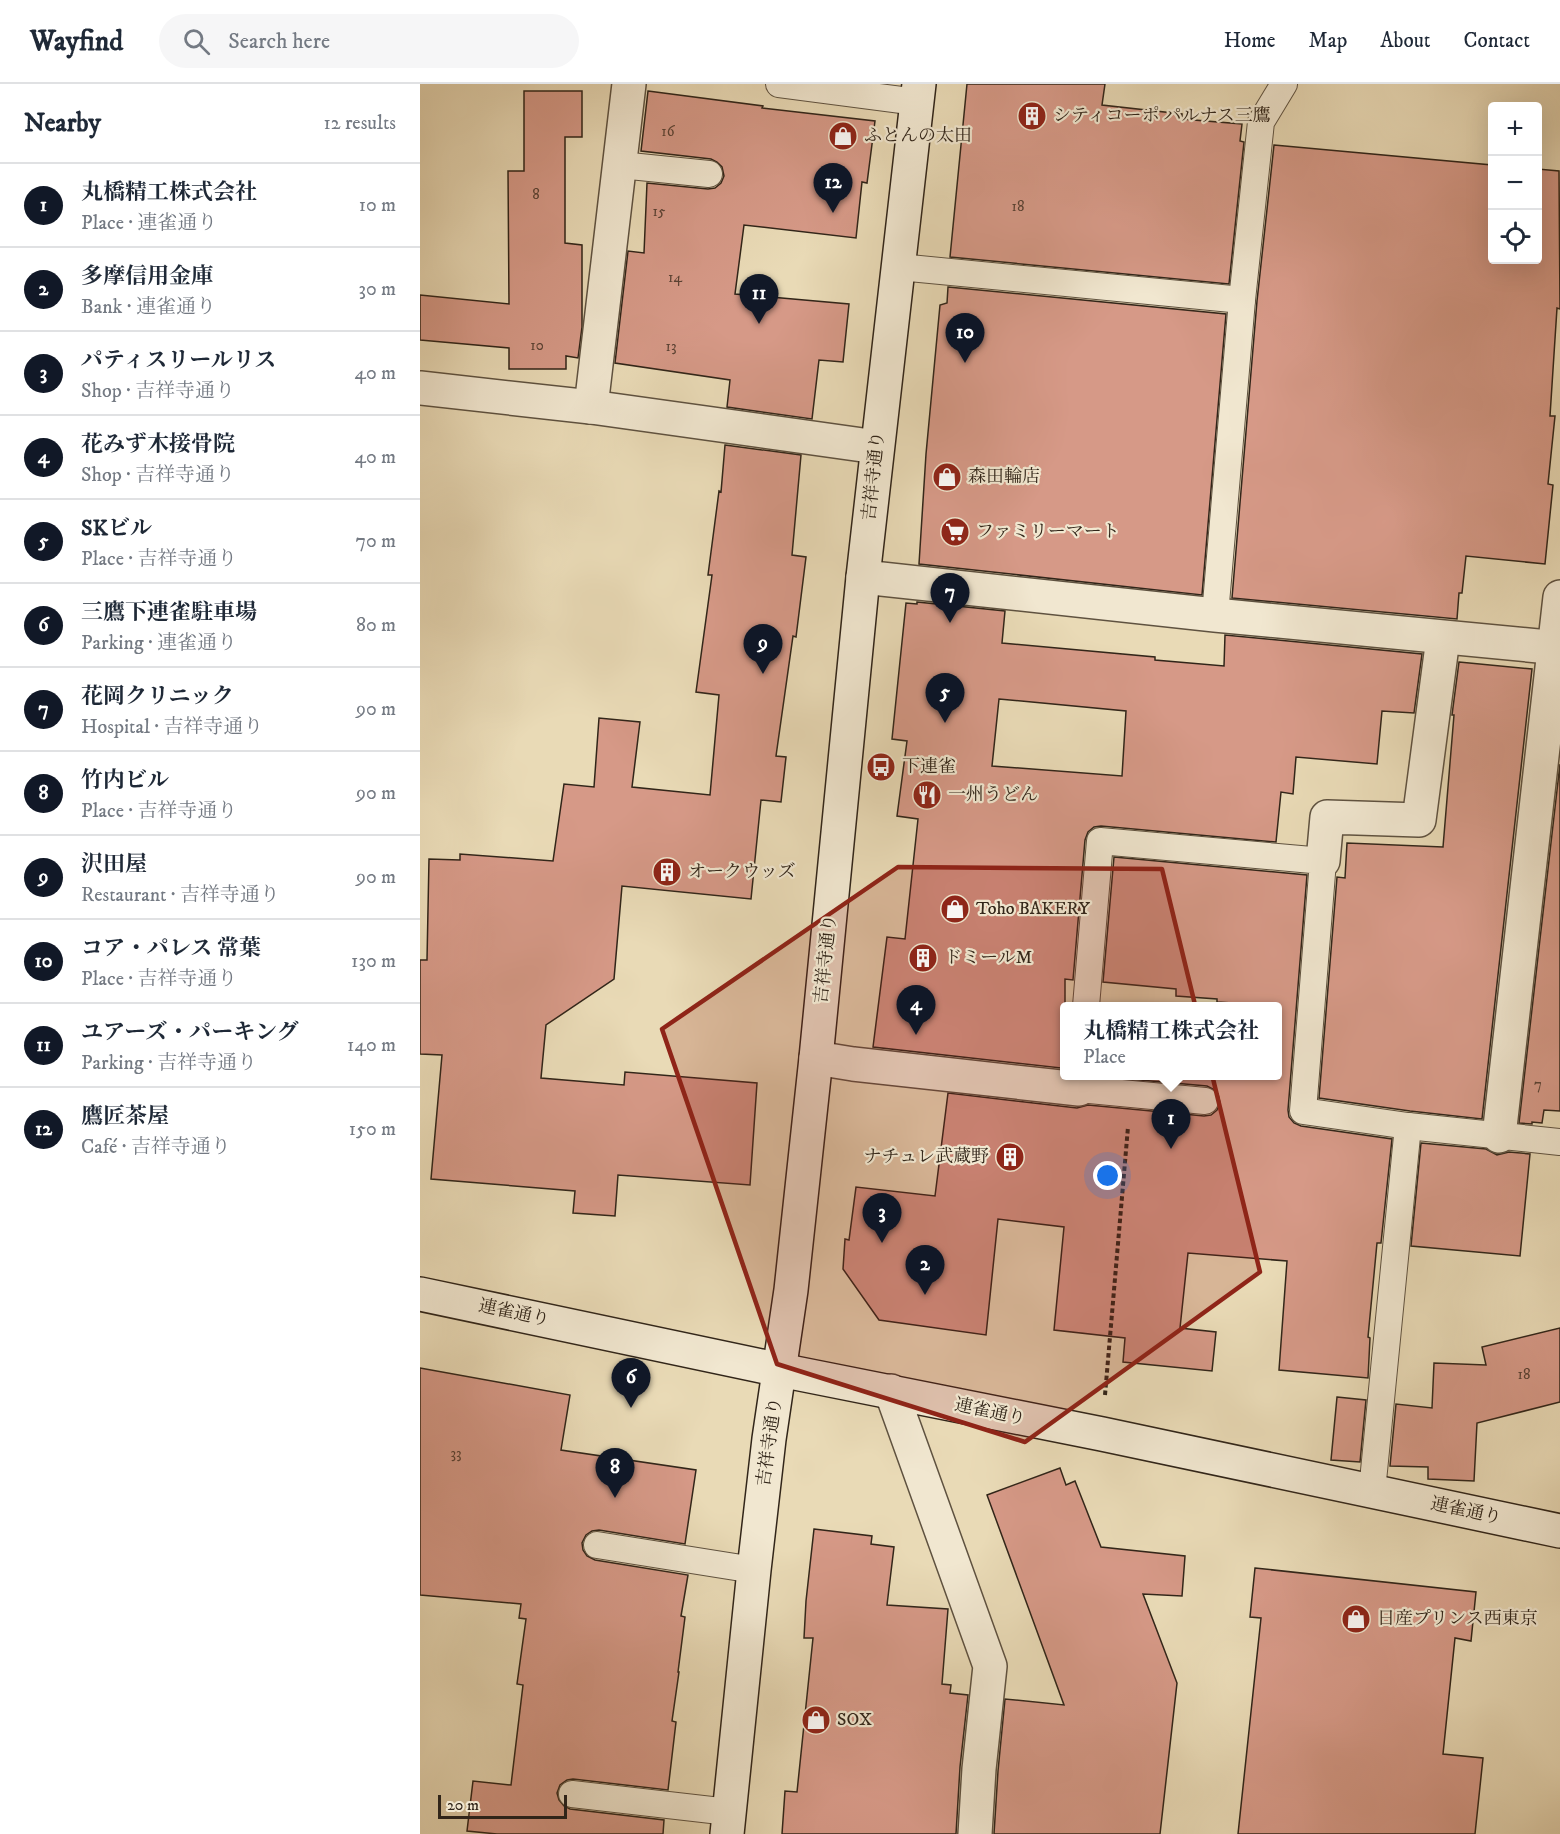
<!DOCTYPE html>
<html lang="en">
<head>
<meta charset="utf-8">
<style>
  body { margin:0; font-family:"IM FELL DW Pica","Noto Serif JP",serif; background:#f6f6f7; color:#1f2937 }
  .controls { position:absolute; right:18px; top:18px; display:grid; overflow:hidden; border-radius:6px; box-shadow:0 6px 24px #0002 }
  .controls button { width:54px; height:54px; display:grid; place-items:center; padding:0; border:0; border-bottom:2px solid #e0e1e3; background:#fff; color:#1f2937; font:30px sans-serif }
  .scale { position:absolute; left:18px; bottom:15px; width:129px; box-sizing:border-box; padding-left:6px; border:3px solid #312519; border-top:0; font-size:16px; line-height:21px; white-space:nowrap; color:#312519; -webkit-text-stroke:4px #f1e7d0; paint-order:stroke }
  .you { position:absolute; left:688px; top:1092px; width:21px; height:21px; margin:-15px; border:4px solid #fff; border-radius:50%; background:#1a73e8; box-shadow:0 0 0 9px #1a73e833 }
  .badge { display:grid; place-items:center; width:39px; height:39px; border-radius:50%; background:#111827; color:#fff; font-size:20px; font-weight:700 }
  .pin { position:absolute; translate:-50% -50px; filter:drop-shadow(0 2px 3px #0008) }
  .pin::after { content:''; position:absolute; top:32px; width:21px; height:18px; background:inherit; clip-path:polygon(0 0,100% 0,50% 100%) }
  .popup { position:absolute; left:640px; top:918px; width:222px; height:78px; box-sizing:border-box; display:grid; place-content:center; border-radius:6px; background:#fff; filter:drop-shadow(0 2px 4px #0005); font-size:20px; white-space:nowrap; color:#747a83 }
  .popup b { font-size:22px; color:#1f2937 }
  .popup::after { content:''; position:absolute; left:50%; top:100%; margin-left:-12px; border:12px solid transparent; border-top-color:#fff }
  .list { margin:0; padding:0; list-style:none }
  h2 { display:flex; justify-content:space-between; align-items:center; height:78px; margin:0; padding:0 24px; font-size:26px }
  h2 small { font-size:20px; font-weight:400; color:#747a83 }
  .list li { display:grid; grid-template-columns:39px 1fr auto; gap:18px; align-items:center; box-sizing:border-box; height:84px; padding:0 24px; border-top:2px solid #e0e1e3 }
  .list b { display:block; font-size:22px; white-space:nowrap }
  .list p { margin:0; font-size:20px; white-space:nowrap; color:#747a83 }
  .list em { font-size:20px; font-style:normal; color:#747a83 }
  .icon { flex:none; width:33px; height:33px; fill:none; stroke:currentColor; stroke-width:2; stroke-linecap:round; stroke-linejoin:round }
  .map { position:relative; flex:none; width:1140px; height:1750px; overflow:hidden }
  header { display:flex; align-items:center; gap:36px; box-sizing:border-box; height:84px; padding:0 30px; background:#fff; border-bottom:2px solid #e0e1e3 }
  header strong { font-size:28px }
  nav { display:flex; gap:33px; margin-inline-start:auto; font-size:21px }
  .search { width:420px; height:54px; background:#f6f6f7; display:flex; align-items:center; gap:15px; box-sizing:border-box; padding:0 21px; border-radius:33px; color:#747a83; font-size:22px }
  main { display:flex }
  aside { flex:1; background:#fff }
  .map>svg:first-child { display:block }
  .building { fill:#d69987; stroke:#312519; stroke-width:1.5; fill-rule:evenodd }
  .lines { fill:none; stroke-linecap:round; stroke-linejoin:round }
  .service-casing { stroke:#5f5240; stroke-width:28 }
  .minor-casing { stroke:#5f5240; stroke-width:36 }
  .secondary-casing { stroke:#312519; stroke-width:36 }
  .path { stroke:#312519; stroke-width:4; stroke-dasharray:4.5 3; stroke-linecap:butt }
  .service { stroke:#f1e7d0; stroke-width:26 }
  .minor { stroke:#f1e7d0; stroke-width:33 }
  .secondary { stroke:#f1e7d0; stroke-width:33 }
  .marked { fill:#8f2418; fill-opacity:0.2; stroke:#8f2418; stroke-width:4.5; stroke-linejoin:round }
  .labels { text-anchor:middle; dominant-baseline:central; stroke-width:4.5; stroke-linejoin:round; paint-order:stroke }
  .number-label { font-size:15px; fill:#5a4234 }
  .poi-label { font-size:18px; fill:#312519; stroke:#f1e7d0; text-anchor:start }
  .street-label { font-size:18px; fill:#312519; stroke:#f1e7d0 }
</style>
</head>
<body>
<header>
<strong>Wayfind</strong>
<div class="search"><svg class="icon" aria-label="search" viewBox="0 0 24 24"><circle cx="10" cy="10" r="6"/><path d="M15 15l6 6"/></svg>Search here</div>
<nav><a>Home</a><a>Map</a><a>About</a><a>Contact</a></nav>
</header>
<main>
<aside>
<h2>Nearby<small>12 results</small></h2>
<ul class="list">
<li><span class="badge">1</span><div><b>丸橋精工株式会社</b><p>Place · 連雀通り</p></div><em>10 m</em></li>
<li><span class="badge">2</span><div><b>多摩信用金庫</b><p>Bank · 連雀通り</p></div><em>30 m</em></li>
<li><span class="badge">3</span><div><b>パティスリールリス</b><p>Shop · 吉祥寺通り</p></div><em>40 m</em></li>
<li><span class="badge">4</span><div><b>花みず木接骨院</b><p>Shop · 吉祥寺通り</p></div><em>40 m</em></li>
<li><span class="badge">5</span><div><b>SKビル</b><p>Place · 吉祥寺通り</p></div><em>70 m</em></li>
<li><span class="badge">6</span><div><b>三鷹下連雀駐車場</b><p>Parking · 連雀通り</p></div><em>80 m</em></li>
<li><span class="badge">7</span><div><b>花岡クリニック</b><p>Hospital · 吉祥寺通り</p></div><em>90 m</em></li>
<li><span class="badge">8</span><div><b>竹内ビル</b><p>Place · 吉祥寺通り</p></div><em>90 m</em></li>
<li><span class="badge">9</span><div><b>沢田屋</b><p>Restaurant · 吉祥寺通り</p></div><em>90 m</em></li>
<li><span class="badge">10</span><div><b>コア・パレス 常葉</b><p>Place · 吉祥寺通り</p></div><em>130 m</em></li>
<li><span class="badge">11</span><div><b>ユアーズ・パーキング</b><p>Parking · 吉祥寺通り</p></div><em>140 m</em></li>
<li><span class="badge">12</span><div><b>鷹匠茶屋</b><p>Café · 吉祥寺通り</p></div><em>150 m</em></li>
</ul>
</aside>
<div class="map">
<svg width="1140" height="1750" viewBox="0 0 1140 1750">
  <rect width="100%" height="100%" fill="#e9dab6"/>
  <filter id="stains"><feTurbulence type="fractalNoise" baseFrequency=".00333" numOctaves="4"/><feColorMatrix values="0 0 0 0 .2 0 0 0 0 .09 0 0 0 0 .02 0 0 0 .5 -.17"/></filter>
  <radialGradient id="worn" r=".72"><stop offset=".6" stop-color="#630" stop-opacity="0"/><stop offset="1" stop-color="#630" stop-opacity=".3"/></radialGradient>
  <!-- building -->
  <g class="building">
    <path d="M547,0H685L682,21L762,30V35L822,40L820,57L824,58L809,200L530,173Z"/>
    <path d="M104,7H162V53H145V159L162,161V243L158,274L146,272V285H89V264L0,256V211L89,220L88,87H104Z"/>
    <path d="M228,7L343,22L342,24L455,37L447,99L442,98L436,154L324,141L315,210L429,220L423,278L399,276L392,335L307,323L310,296L195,279L208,167L224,169L227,99L288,105L295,104L301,99L304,92L302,83L297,78L291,75L221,67Z"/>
    <path d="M854,61L1072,81V176H1118V85L1139,87L1140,225L1137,224L1130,332H1135L1128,400L1133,401L1125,480L1046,472L1042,509H1039L1037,535L812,514L837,217Z"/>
    <path d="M528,203L806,230L782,511L499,480L506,370L520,221L527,219Z"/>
    <path d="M305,361L381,371L372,471L386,473L376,553L373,552L356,672L366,673L361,718L341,716L331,815L202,802L194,895L126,941L121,994L204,1001L205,988L337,999L330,1101L198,1091L195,1132L153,1129L155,1107L11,1095L22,971L0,970V876H7L9,775L40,776V770L133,777L144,700L174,703L179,634L220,638L212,703L290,711L299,611L276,608L292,491H288L299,407L301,408Z"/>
    <path d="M497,518L585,527L582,559L735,573V576L804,582L805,551L1002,570L994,629L962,627L957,680L876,673L873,710L861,708L856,758L681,742L674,743L668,748L665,756L653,896L645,895V944L641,984L453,963L467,853L485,855L498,735L477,732L487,657L472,655L486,519L497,520ZM579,615L706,627L702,692L572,682Z"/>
    <path d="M1039,578L1112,585L1062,1035L990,1027L899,1014L917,793L925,794L927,759L1023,763L1034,631H1032Z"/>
    <path d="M1140,680V1027L1124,1026L1122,1039L1112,1038V1040L1099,1039Z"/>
    <path d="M694,773L887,791L868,1026L869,1033L874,1039L881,1042L972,1055L961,1159H957L948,1253L950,1254L948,1294L859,1286L867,1177L768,1169L760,1244L796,1248L792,1287L703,1278L705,1254L634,1246L644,1143L578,1135L566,1251L459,1236L423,1185L425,1155L429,1156L436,1103L515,1112L528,1009L657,1024L668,1021L784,1032L791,1031L797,1026L800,1019L798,1010L793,1005L787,1002L675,992H858V922L797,918V915L756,912V905L683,898Z"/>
    <path d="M1001,1059L1066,1065L1077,1071L1089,1068L1110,1070L1100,1172L991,1162Z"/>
    <path d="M1140,1244V1318L1057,1339L1054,1397L1008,1395V1383L970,1382L976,1320L1012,1324L1014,1279L1066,1281L1062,1263Z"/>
    <path d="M0,1284L150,1311L141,1366L276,1386L265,1460L179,1446L172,1447L166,1451L162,1459L163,1466L167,1472L175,1476L268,1491L261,1532L265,1533L258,1588H259L252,1637L256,1638L248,1706L153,1695L147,1696L140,1701L137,1709L139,1716L144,1722L150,1725L244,1736L243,1750H77L47,1747L53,1697L91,1701L103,1601L97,1600L106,1535L99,1534L101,1520L0,1511Z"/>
    <path d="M917,1313L946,1316L940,1378L911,1376Z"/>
    <path d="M640,1384L646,1401L655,1397L681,1463L765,1472L762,1512L723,1510L757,1599L740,1750H574L578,1687L585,1615L644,1621L567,1411Z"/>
    <path d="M394,1445L452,1452L451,1460L474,1463L467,1521L528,1525L522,1600L531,1601L530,1609L548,1611L540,1683L536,1750H362L365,1707L377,1708L393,1554H384L386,1517Z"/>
    <path d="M835,1484L1056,1508L1051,1557L1035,1554L1023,1670L1063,1674L1055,1750H818L841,1534L830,1533Z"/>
  </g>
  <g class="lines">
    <!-- service casing -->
    <g class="service-casing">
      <g id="service">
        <path d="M359,0L497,18"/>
        <path d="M200,81L289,90"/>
        <path d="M479,183L822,216"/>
        <path d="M795,531L822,216L841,38L864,0"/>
        <path d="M666,922L680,757L903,777L883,1027L988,1042L1140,1058"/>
        <path d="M660,992L659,1005L785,1017"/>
        <path d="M952,1407L988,1042"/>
        <path d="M177,1461L334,1486"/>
        <path d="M152,1710L309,1728"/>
      </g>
    </g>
    <!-- minor casing -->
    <g class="minor-casing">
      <g id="minor">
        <path d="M0,304L171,323L457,363"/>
        <path d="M171,323L209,0"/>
        <path d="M443,493L795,531L1140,564"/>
        <path d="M903,777L907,733L999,736L1023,554"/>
        <path d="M396,974L433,980L659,1005"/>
        <path d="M1079,1052L1140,513"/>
        <path d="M471,1307L570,1582L559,1685L555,1750"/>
      </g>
    </g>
    <!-- secondary casing -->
    <g class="secondary-casing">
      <g id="secondary">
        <path d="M0,1210L360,1286L682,1350L1140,1447"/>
        <path d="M307,1750L334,1486L349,1355L371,1206L396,974L443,493L499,0"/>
      </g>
    </g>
    <!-- path -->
    <path class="path" d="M685,1311L708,1043"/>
    <!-- service -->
    <use href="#service" class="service"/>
    <!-- minor -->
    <use href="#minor" class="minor"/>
    <!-- secondary -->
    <use href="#secondary" class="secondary"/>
  </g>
  <!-- marked area -->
  <path class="marked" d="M478,783L742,785L840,1188L605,1358L357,1280L242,945Z"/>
  <!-- icons -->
  <defs>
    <g id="building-disc" transform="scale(1.5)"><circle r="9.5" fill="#8f2418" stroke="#f1e7d0"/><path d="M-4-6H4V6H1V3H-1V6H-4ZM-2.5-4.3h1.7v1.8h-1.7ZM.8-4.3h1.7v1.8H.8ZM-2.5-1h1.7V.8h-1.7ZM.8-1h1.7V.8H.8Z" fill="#fff"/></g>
    <g id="shop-disc" transform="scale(1.5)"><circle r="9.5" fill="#8f2418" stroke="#f1e7d0"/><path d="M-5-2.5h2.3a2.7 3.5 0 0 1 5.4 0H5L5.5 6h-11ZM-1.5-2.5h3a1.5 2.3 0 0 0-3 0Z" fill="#fff"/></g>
    <g id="supermarket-disc" transform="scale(1.5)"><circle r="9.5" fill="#8f2418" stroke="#f1e7d0"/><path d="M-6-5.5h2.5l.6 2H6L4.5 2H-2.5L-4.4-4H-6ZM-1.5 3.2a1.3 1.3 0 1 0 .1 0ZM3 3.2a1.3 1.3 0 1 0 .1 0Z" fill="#fff"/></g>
    <g id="bus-disc" transform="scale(1.5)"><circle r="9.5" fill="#8f2418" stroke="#f1e7d0"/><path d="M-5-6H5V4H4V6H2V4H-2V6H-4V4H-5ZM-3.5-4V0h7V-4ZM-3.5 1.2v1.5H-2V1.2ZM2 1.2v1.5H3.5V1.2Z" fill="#fff"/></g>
    <g id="restaurant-disc" transform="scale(1.5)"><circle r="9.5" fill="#8f2418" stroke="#f1e7d0"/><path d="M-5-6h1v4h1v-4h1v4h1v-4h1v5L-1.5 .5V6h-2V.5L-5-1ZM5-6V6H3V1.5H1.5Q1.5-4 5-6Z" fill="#fff"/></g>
  </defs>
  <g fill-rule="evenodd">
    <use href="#building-disc" x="612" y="32"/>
    <use href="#shop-disc" x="423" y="52"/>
    <use href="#shop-disc" x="527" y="393"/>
    <use href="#supermarket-disc" x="535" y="448"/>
    <use href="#bus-disc" x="461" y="683"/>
    <use href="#restaurant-disc" x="507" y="711"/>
    <use href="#building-disc" x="247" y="788"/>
    <use href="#shop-disc" x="535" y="825"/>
    <use href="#building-disc" x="503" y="874"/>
    <use href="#building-disc" x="590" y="1073"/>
    <use href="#shop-disc" x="936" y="1535"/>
    <use href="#shop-disc" x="396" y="1636"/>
  </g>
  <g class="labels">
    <!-- number labels -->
    <g class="number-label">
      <text x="248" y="47">16</text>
      <text x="116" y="110">8</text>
      <text x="598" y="122">18</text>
      <text x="239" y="127">15</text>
      <text x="255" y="193">14</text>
      <text x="117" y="261">10</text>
      <text x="251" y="262">13</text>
      <text x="1118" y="1000">7</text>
      <text x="1104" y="1290">18</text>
      <text x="36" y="1369">33</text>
    </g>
    <!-- poi labels -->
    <g class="poi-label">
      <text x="633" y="32">シティコーポ パルナス三鷹</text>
      <text x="444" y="52">ふとんの太田</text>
      <text x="548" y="393">森田輪店</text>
      <text x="556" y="448">ファミリーマート</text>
      <text x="482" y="683">下連雀</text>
      <text x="528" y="711">一州うどん</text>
      <text x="268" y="788">オークウッズ</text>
      <text x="556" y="825">Toho BAKERY</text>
      <text x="524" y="874">ドミールM</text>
      <text x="569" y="1073" text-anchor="end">ナチュレ武蔵野</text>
      <text x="957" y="1535">日産プリンス西東京</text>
      <text x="417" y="1636">SOX</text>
    </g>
    <!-- street labels -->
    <g class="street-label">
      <text transform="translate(454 392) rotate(-84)">吉祥寺通り</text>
      <text transform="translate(406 875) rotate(-84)">吉祥寺通り</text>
      <text transform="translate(94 1229) rotate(12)">連雀通り</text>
      <text transform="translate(570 1328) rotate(12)">連雀通り</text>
      <text transform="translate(350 1358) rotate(-82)">吉祥寺通り</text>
      <text transform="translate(1046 1427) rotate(12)">連雀通り</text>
    </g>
  </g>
  <rect width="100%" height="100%" filter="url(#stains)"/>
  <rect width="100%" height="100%" fill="url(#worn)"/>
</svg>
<div class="controls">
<button>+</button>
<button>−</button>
<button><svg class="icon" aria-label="locate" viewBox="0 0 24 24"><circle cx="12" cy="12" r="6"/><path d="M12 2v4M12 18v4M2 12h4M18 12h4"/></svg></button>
</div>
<div class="scale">20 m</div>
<div class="you"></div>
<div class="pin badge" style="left:751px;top:1065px">1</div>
<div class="popup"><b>丸橋精工株式会社</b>Place</div>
<div class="pin badge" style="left:505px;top:1211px">2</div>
<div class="pin badge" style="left:462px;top:1159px">3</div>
<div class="pin badge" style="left:496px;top:951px">4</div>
<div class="pin badge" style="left:525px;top:639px">5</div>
<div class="pin badge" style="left:211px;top:1324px">6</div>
<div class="pin badge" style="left:530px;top:539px">7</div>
<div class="pin badge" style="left:195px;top:1414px">8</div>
<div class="pin badge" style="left:343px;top:590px">9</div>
<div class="pin badge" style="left:545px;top:279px">10</div>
<div class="pin badge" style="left:339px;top:240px">11</div>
<div class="pin badge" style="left:413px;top:129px">12</div>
</div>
</main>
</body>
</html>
